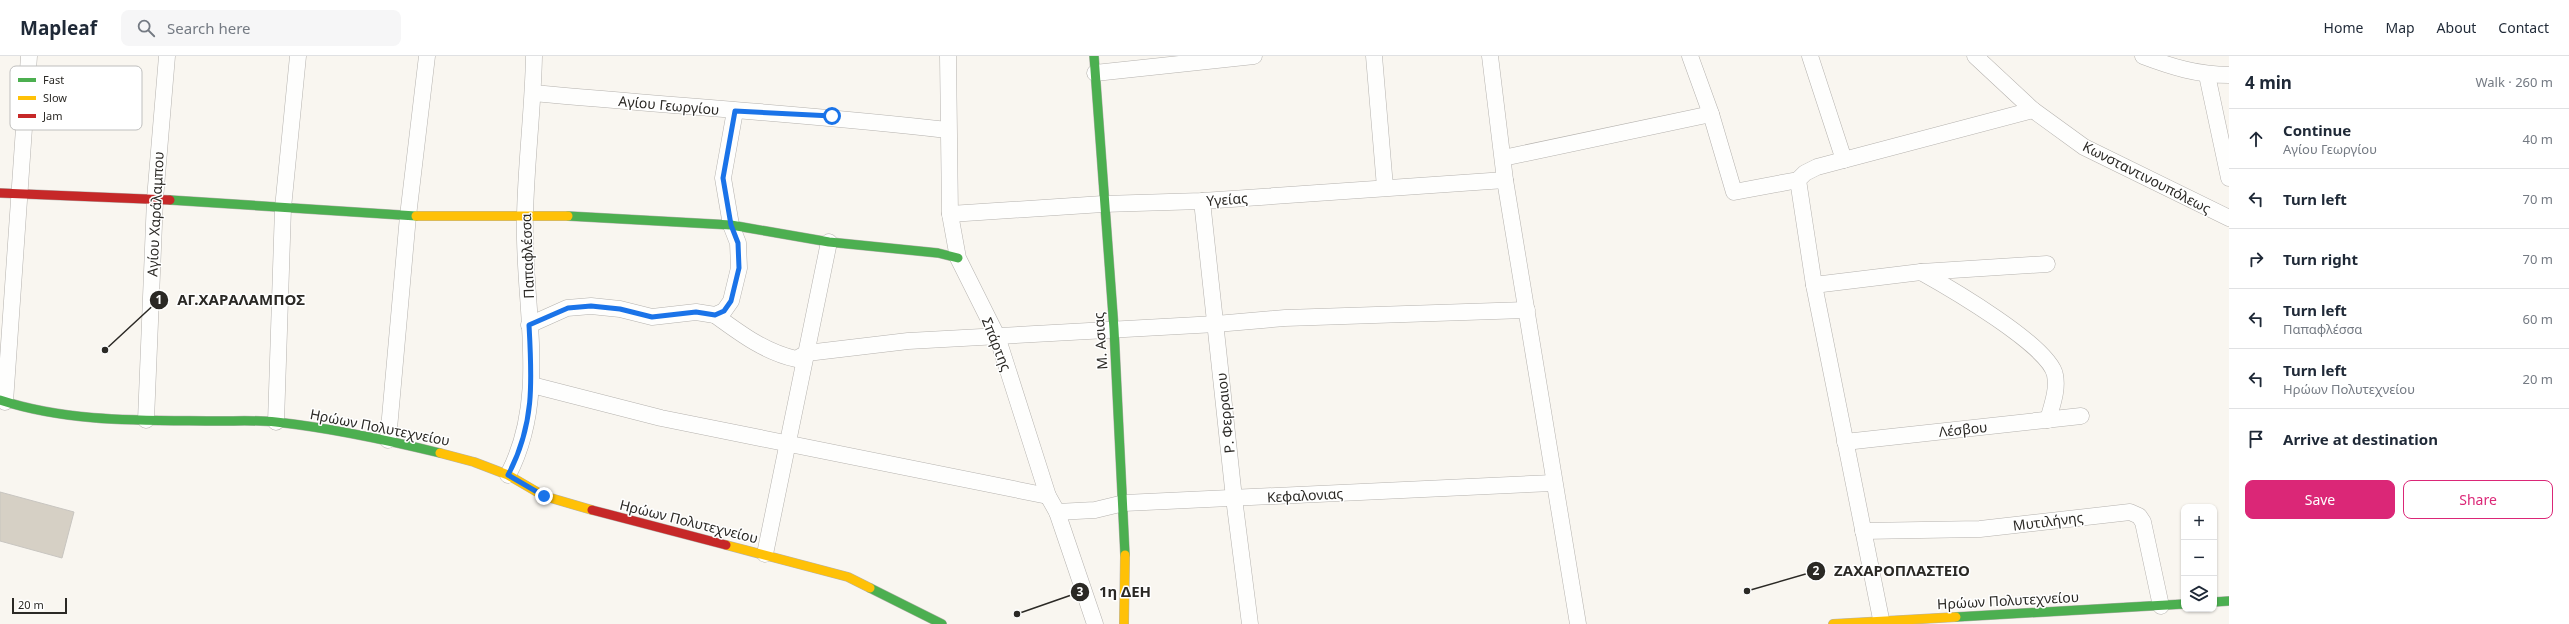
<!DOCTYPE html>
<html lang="en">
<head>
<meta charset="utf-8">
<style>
  body { margin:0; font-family:"Noto Sans",sans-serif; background:#f6f6f7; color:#1f2937 }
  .controls { position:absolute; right:12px; bottom:12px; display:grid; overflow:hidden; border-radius:8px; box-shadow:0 1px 3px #0004 }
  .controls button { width:36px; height:36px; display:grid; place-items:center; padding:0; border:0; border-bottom:1px solid #e0e1e3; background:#fff; color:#1f2937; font:20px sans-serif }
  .scale { position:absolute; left:12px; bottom:10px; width:55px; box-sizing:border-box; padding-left:4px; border:2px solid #2b2925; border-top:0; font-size:11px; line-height:14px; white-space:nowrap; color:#2b2925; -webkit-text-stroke:3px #fff; paint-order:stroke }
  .stop { position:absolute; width:12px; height:12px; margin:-9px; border:3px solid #1a73e8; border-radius:50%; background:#fff }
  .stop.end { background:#1a73e8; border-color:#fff; box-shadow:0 1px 4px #0008 }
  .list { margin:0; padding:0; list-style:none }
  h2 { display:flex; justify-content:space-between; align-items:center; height:52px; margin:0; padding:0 16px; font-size:17px }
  h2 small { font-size:13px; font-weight:400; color:#747a83 }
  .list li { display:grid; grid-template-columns:26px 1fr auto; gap:12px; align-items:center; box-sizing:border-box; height:60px; padding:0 16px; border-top:1px solid #e0e1e3 }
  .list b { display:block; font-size:15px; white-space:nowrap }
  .list p { margin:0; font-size:13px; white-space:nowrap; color:#747a83 }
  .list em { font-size:13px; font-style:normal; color:#747a83 }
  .actions { display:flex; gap:8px; padding:12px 16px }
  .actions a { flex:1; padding:9px 0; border:1px solid #db2777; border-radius:8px; text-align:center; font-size:14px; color:#db2777 }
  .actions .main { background:#db2777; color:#fff }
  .icon { flex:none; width:22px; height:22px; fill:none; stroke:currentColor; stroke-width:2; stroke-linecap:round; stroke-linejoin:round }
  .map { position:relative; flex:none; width:2229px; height:568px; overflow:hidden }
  header { display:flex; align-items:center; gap:24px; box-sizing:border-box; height:56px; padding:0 20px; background:#fff; border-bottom:1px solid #e0e1e3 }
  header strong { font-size:19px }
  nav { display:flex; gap:22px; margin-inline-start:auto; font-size:14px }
  .search { width:280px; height:36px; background:#f6f6f7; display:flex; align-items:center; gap:10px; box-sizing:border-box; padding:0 14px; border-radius:8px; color:#747a83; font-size:15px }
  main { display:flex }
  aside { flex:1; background:#fff }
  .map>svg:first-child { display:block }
  .building { fill:#d6d0c5; stroke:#c8c5c0 }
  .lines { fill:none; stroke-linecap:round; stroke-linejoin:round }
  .street-casing { stroke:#b5b2ae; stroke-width:17 }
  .fast-casing { stroke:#b5b2ae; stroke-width:10 }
  .slow-casing { stroke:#b5b2ae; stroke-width:10 }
  .jam-casing { stroke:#b5b2ae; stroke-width:10 }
  .street { stroke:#fefefd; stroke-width:16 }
  .fast { stroke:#4caf50; stroke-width:9 }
  .slow { stroke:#ffc107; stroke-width:9 }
  .jam { stroke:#c62828; stroke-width:9 }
  .route { stroke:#1a73e8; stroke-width:5 }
  .labels { text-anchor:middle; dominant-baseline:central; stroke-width:3; stroke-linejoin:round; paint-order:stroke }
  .street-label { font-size:14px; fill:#2b2925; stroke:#fff }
  .key { fill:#fff; stroke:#bfbfbe; stroke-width:1 }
  .key-label { font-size:11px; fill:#2b2925 }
  .leader { fill:none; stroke:#2b2925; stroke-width:1.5 }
  .callout-dot { fill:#2b2925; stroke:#fff; stroke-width:1.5 }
  .mark-label { font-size:12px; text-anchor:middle; font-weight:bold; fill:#fff }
  .callout-label { font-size:15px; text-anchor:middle; font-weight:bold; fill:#2b2925; stroke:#fff; stroke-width:3; stroke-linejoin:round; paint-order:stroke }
</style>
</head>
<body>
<header>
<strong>Mapleaf</strong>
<div class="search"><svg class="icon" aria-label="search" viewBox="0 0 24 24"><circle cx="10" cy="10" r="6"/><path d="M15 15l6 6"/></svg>Search here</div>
<nav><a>Home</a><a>Map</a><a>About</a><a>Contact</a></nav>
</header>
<main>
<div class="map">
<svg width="2229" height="568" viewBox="0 0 2229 568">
  <rect width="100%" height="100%" fill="#f9f6f0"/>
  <!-- building -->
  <path class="building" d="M0,436L74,456L62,502L0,485Z"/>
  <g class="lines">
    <!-- street casing -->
    <g class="street-casing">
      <g id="street">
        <path d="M948,0L950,158L958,202L997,280L1048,440L1057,456L1095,568"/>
        <path d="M1374,0L1385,131"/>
        <path d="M1490,0L1505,124L1578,568"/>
        <path d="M1690,0L1711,58L1734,136L1798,124"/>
        <path d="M1810,0L1844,104"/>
        <path d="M1975,0L2033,54L2084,91L2229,162"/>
        <path d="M2143,0C2172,11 2198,19 2229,19"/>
        <path d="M1095,17L1254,0"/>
        <path d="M2207,19L2229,122"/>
        <path d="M533,37C671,50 810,58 947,74"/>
        <path d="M1503,102L1711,58"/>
        <path d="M1202,145L1234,442L1250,568"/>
        <path d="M950,158L1103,148L1202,145L1505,124"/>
        <path d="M1921,216C1948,231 2050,290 2055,319C2058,334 2052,349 2048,364"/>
        <path d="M1814,229L1921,216L2047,208"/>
        <path d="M715,259C741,278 765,296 796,303L807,297L908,285L1216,268L1285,262L1527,254"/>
        <path d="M529,269L567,252L591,250L620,253L652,261L696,256L715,259L724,255L731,245L739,212L738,187L731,169L723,122L735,55"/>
        <path d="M532,329L661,362L1048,440"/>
        <path d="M5,346L29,0"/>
        <path d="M146,364L155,143L167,0"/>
        <path d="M276,366L283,152L298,0"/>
        <path d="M388,384L408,160L427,0"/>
        <path d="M1845,386L2081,360"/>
        <path d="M508,419C550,339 522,246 525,160C526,107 533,53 534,0"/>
        <path d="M1057,456L1095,454L1124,447L1553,427"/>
        <path d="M1863,475L1980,473L2130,456L2139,460L2143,466L2161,550"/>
        <path d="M765,498L829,186"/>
        <path d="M1882,568L1814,229L1798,124L1805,117L1817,111L2033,54"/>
      </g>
    </g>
    <!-- fast casing -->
    <g class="fast-casing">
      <g id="fast">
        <path d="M1094,0L1114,273L1125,499"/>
        <path d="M170,144L416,160"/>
        <path d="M568,160L731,169L829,186L938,197L958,202"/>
        <path d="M0,344C70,367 146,364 219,365C238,365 258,364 276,366C331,372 387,384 440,397"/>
        <path d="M870,532L942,568"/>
        <path d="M2214,546L2229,545"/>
        <path d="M1956,561L2184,548"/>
      </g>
    </g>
    <!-- slow casing -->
    <g class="slow-casing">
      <g id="slow">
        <path d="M416,160H568"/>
        <path d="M440,397L474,406L508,419L544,440L592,454"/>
        <path d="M726,489L848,521L870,532"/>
        <path d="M1124,568L1125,499"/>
        <path d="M1833,568L1956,561"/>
      </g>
    </g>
    <!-- jam casing -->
    <g class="jam-casing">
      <g id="jam">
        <path d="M0,137L170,144"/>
        <path d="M592,454L726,489"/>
      </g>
    </g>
    <!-- street -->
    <use href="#street" class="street"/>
    <!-- fast -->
    <use href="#fast" class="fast"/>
    <!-- slow -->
    <use href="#slow" class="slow"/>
    <!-- jam -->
    <use href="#jam" class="jam"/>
  </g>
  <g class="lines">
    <!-- route -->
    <path class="route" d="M544,440L508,419C535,368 532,324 529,269L568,252L591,250L620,253L652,261L696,256L715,259L724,255L731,245L739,212L738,187L731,169L723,122L735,55L832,60"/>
  </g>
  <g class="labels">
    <!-- street labels -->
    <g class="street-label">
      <text transform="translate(669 49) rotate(5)">Αγίου Γεωργίου</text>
      <text transform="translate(2147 121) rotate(27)">Κωνσταντινουπόλεως</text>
      <text transform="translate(1227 143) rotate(-4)">Υγείας</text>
      <text transform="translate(155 158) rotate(-87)">Αγίου Χαράλαμπου</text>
      <text transform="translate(527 200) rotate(-92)">Παπαφλέσσα</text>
      <text transform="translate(1100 285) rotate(-94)">Μ. Ασιας</text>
      <text transform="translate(997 288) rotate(68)">Σπάρτης</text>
      <text transform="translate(1225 357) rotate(-96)">Ρ. Φερραιου</text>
      <text transform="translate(380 371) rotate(11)">Ηρώων Πολυτεχνείου</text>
      <text transform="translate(1963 373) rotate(-6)">Λέσβου</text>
      <text transform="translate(1305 439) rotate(-3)">Κεφαλονιας</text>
      <text transform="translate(689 465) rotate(14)">Ηρώων Πολυτεχνείου</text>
      <text transform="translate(2048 465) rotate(-7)">Μυτιλήνης</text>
      <text transform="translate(2008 544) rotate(-3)">Ηρώων Πολυτεχνείου</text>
    </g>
  </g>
  <!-- legend -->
  <rect x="10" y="10" width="132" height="64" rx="6" class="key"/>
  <rect x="18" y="22" width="18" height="4" fill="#4caf50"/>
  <rect x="18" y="40" width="18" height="4" fill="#ffc107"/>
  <rect x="18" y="58" width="18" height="4" fill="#c62828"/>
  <g class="key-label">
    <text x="43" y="28">Fast</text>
    <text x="43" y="46">Slow</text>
    <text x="43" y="64">Jam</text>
  </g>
  <!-- callouts -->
  <path class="leader" d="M105 294L159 244M1747 535L1816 515M1017 558L1080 536"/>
  <g class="callout-dot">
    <circle cx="105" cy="294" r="4"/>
    <circle cx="1747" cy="535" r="4"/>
    <circle cx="1017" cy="558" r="4"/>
    <circle cx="159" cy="244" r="10"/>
    <circle cx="1816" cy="515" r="10"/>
    <circle cx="1080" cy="536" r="10"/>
  </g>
  <g class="mark-label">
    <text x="159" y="248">1</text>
    <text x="1816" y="519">2</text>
    <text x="1080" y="540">3</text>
  </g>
  <g class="callout-label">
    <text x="241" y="249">ΑΓ.ΧΑΡΑΛΑΜΠΟΣ</text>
    <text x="1902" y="520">ΖΑΧΑΡΟΠΛΑΣΤΕΙΟ</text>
    <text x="1125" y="541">1η ΔΕΗ</text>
  </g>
</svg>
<div class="controls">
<button>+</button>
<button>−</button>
<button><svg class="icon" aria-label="layers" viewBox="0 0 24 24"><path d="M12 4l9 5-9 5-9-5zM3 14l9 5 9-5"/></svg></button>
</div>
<div class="scale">20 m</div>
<div class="stop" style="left:832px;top:60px"></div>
<div class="stop end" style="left:544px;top:440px"></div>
</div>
<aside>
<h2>4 min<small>Walk · 260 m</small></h2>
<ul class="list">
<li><svg class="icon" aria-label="ahead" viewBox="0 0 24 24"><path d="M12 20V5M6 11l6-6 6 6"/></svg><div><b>Continue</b><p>Αγίου Γεωργίου</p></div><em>40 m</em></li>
<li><svg class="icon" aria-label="left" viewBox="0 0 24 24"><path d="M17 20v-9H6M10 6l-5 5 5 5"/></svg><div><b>Turn left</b></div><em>70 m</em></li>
<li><svg class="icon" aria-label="right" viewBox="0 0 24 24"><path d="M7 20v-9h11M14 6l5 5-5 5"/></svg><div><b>Turn right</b></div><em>70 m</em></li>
<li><svg class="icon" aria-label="left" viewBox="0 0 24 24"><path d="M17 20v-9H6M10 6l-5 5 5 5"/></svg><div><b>Turn left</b><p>Παπαφλέσσα</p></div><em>60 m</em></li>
<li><svg class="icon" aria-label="left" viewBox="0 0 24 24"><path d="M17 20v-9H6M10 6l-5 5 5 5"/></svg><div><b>Turn left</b><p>Ηρώων Πολυτεχνείου</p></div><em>20 m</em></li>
<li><svg class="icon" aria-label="arrive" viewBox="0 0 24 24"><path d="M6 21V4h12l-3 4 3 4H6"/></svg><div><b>Arrive at destination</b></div></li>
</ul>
<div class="actions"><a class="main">Save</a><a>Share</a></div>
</aside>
</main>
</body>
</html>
